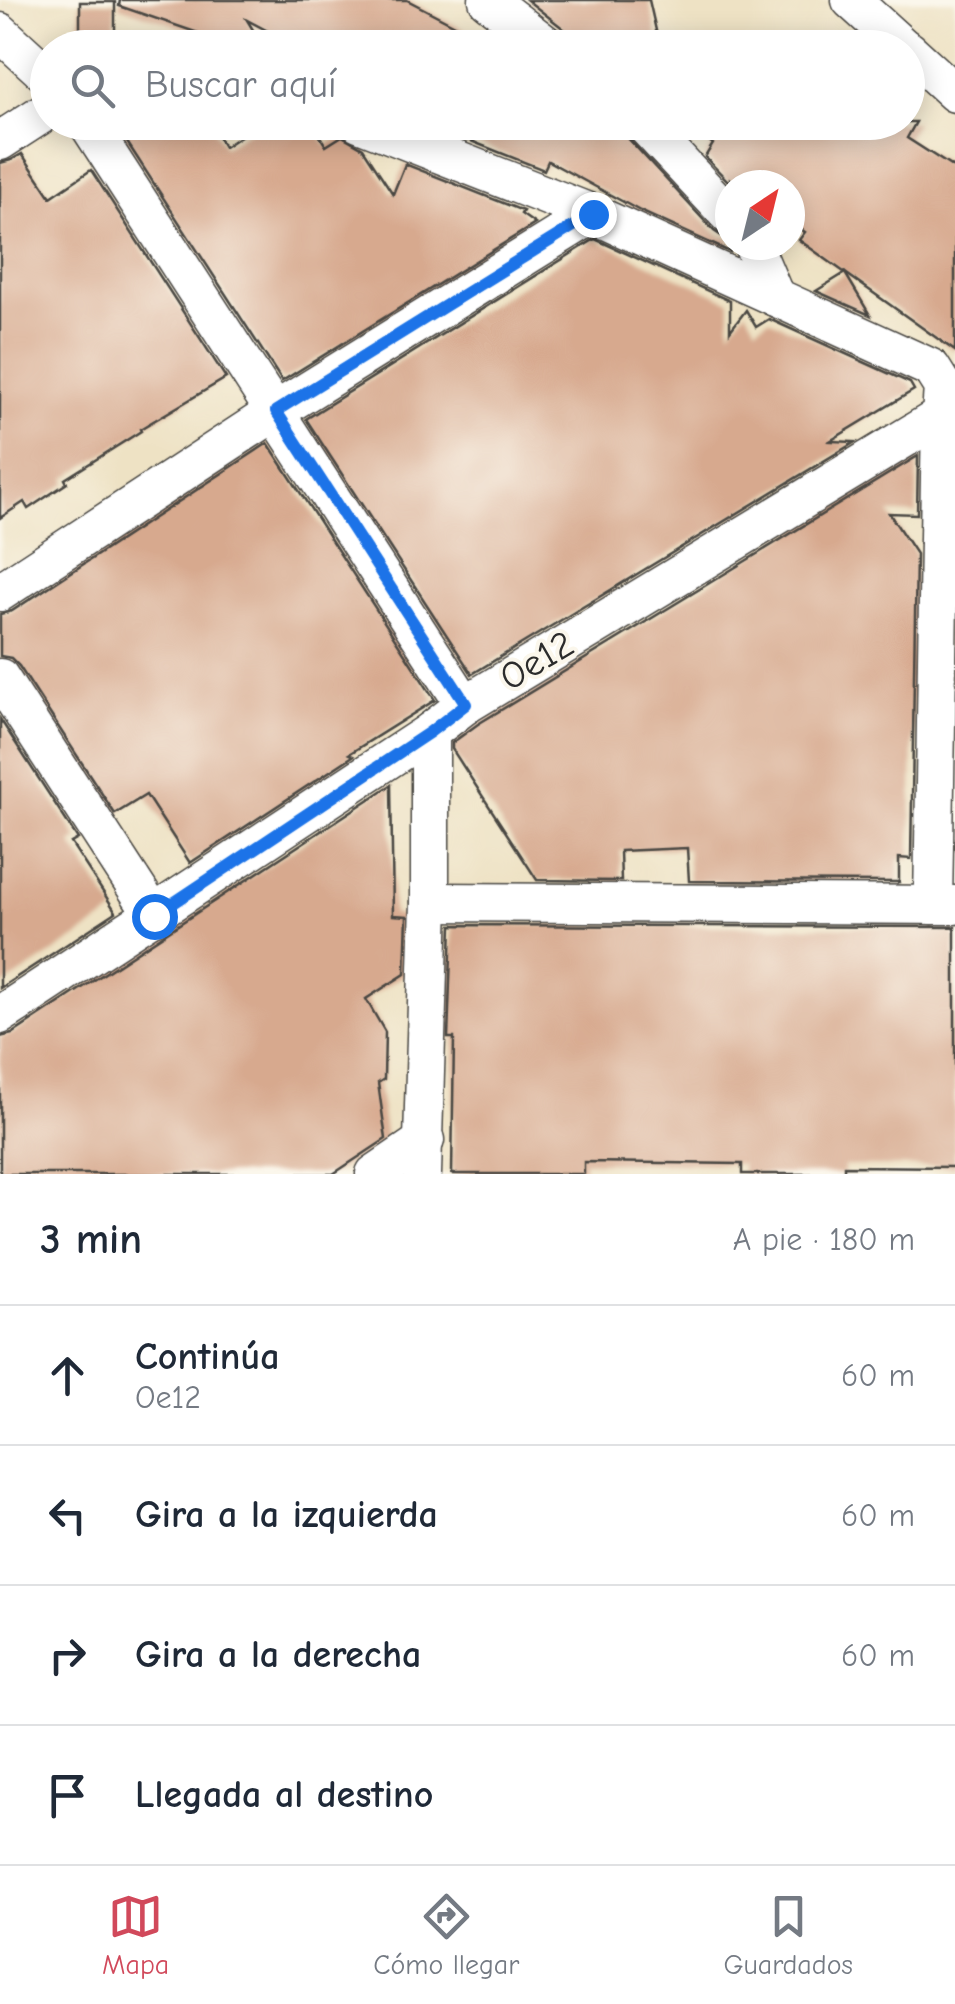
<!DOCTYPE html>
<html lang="es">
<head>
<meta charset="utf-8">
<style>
  body { margin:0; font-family:"Comic Neue",sans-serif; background:#f2f2f3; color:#1f2937 }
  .compass { position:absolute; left:715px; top:170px; width:90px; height:90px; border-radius:50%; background:#fff; box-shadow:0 5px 25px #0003; rotate:35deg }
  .stop { position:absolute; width:30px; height:30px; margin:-22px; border:8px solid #1a73e8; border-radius:50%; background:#fff }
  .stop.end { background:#1a73e8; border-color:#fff; box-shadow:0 2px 10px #0008 }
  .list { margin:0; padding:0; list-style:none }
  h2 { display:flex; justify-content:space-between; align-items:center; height:130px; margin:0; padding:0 40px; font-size:42px }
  h2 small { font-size:32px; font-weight:400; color:#747a83 }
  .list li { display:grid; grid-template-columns:65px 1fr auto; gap:30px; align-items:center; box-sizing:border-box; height:140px; padding:0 40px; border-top:2px solid #e0e1e3 }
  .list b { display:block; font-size:38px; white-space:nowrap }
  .list p { margin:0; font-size:32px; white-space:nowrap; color:#747a83 }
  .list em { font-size:32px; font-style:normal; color:#747a83 }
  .icon { flex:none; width:55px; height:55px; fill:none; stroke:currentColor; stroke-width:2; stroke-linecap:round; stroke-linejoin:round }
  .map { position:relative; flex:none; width:955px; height:1174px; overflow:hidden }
  .search { position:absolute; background:#fff; box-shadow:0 5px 25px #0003; left:30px; right:30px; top:30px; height:110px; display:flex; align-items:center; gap:25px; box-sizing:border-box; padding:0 35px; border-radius:55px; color:#747a83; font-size:38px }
  .sheet { height:690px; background:#fff }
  nav { display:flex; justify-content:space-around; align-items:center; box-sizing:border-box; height:140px; border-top:2px solid #e0e1e3; background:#fff; font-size:28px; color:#747a83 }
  nav a { display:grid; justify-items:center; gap:5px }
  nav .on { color:#d1495b }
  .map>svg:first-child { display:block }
  .building { fill:#d7a98e }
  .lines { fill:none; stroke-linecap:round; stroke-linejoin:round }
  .street-casing { stroke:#484642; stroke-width:41 }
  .street { stroke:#fff; stroke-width:38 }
  .route { stroke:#1a73e8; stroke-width:12 }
  .labels { text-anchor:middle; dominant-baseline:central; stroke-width:8; stroke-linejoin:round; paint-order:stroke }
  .street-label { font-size:38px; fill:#2b2b2b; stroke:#fbf7ec }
</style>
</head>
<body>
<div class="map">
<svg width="955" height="1174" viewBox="0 0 955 1174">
  <rect width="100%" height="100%" fill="#fbf7ec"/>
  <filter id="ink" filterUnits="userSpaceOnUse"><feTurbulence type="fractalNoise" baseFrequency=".01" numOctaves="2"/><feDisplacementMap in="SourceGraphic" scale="20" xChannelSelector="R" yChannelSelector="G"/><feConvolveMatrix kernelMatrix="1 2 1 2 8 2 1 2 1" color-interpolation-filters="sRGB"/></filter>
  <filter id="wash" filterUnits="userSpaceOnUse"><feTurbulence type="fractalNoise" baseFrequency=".0048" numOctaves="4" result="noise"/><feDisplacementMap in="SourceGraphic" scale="40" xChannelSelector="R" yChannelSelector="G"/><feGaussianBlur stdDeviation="2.25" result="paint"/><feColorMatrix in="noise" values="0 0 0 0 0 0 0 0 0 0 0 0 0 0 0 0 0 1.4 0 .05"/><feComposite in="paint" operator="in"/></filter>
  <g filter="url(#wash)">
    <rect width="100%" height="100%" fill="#eee2c4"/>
    <g id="blocks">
      <!-- building -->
      <g class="building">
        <path d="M120,0H407L499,48H300L247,20L264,48H242L119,6Z"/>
        <path d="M527,0H649L660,48H588Z"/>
        <rect x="80" y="2" width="35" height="35"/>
        <path d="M114,122H209L224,147L262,122H311L326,146L342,136L363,148L393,194L405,164L523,211L521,214L535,224L282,381Z"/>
        <path d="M423,122H603L623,133L714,231L723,237L730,238V252L640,211L548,161L544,170Z"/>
        <path d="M685,122H916L907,138L955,169V351L799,240L805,232L790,221V185H738L730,179V183L705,157L713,144Z"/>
        <path d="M22,154L51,197L91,170L226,378L140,429L141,431L65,479L67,483L28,509L24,502L0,518V163L11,160Z"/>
        <path d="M595,239L730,301V331L746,310L756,327L769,319L910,383L914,390L830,441L855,442L472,674L306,419Z"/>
        <path d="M845,273L870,315L816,291Z"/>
        <path d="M268,443L435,700L349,754L353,756L190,863L146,795L115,814L19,666L11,658L0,656V614L12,611Z"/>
        <path d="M918,456L917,514L889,513L916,554L911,859L899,858V882L689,881L687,848L620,851L621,881L537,880L452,749V743L478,724Z"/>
        <path d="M0,719L78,839L71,843L116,912L0,988Z"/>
        <path d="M391,785L393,915L407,916L405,974L366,999L385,1032L384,1079L378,1083L386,1139L333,1174H0V1037L12,1034Z"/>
        <path d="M452,925L955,927V1167L844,1166V1174H742V1164L584,1162V1174H452L454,1038H448Z"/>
      </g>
    </g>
  </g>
  <g filter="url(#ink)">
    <use href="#blocks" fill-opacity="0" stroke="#484642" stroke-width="2.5"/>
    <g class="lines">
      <!-- street casing -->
      <g class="street-casing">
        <g id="street">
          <path d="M488,0L550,48"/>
          <path d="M851,0L904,48"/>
          <path d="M0,32L48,76"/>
          <path d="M908,50L955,93"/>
          <path d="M87,122L465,705"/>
          <path d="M642,122L730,216"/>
          <path d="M0,141L48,110"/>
          <path d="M753,245L775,297"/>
          <path d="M0,592L276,411L593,214"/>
          <path d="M0,678L154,915"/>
          <path d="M430,902L955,905"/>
          <path d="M933,905L941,416"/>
          <path d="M0,1015L430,732L465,705L941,416L943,387L931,368L593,214L359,122"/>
          <path d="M375,1174L425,1140"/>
          <path d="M422,1174L430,902V732"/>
        </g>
      </g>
      <!-- street -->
      <use href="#street" class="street"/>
    </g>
  </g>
  <g class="lines" filter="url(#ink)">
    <!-- route -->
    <path class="route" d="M154,916L430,732L466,704L276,411L593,214"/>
  </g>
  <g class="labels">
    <!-- street labels -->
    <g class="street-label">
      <text transform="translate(537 661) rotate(-31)">Oe12</text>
    </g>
  </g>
</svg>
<svg class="compass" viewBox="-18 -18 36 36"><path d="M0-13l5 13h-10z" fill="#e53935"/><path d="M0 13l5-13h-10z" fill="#747a83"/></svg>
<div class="stop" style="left:154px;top:916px"></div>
<div class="stop end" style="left:593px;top:214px"></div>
<div class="search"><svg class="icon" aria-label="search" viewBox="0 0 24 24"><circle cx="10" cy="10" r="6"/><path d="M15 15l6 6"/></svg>Buscar aquí</div>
</div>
<section class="sheet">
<h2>3 min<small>A pie · 180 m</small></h2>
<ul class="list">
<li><svg class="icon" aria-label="ahead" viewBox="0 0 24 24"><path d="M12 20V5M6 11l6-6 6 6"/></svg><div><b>Continúa</b><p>Oe12</p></div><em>60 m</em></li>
<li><svg class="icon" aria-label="left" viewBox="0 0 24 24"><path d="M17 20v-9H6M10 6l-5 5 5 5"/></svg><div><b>Gira a la izquierda</b></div><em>60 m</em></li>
<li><svg class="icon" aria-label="right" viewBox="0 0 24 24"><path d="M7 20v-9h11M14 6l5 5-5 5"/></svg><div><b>Gira a la derecha</b></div><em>60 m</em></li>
<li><svg class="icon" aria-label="arrive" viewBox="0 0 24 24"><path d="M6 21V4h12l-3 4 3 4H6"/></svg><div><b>Llegada al destino</b></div></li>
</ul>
</section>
<nav>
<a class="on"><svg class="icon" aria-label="map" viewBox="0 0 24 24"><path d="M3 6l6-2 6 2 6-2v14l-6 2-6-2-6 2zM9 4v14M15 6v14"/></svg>Mapa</a>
<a><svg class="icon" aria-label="directions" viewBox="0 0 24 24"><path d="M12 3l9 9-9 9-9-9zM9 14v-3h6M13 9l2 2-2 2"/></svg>Cómo llegar</a>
<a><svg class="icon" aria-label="saved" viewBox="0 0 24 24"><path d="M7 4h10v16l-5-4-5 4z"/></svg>Guardados</a>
</nav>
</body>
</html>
